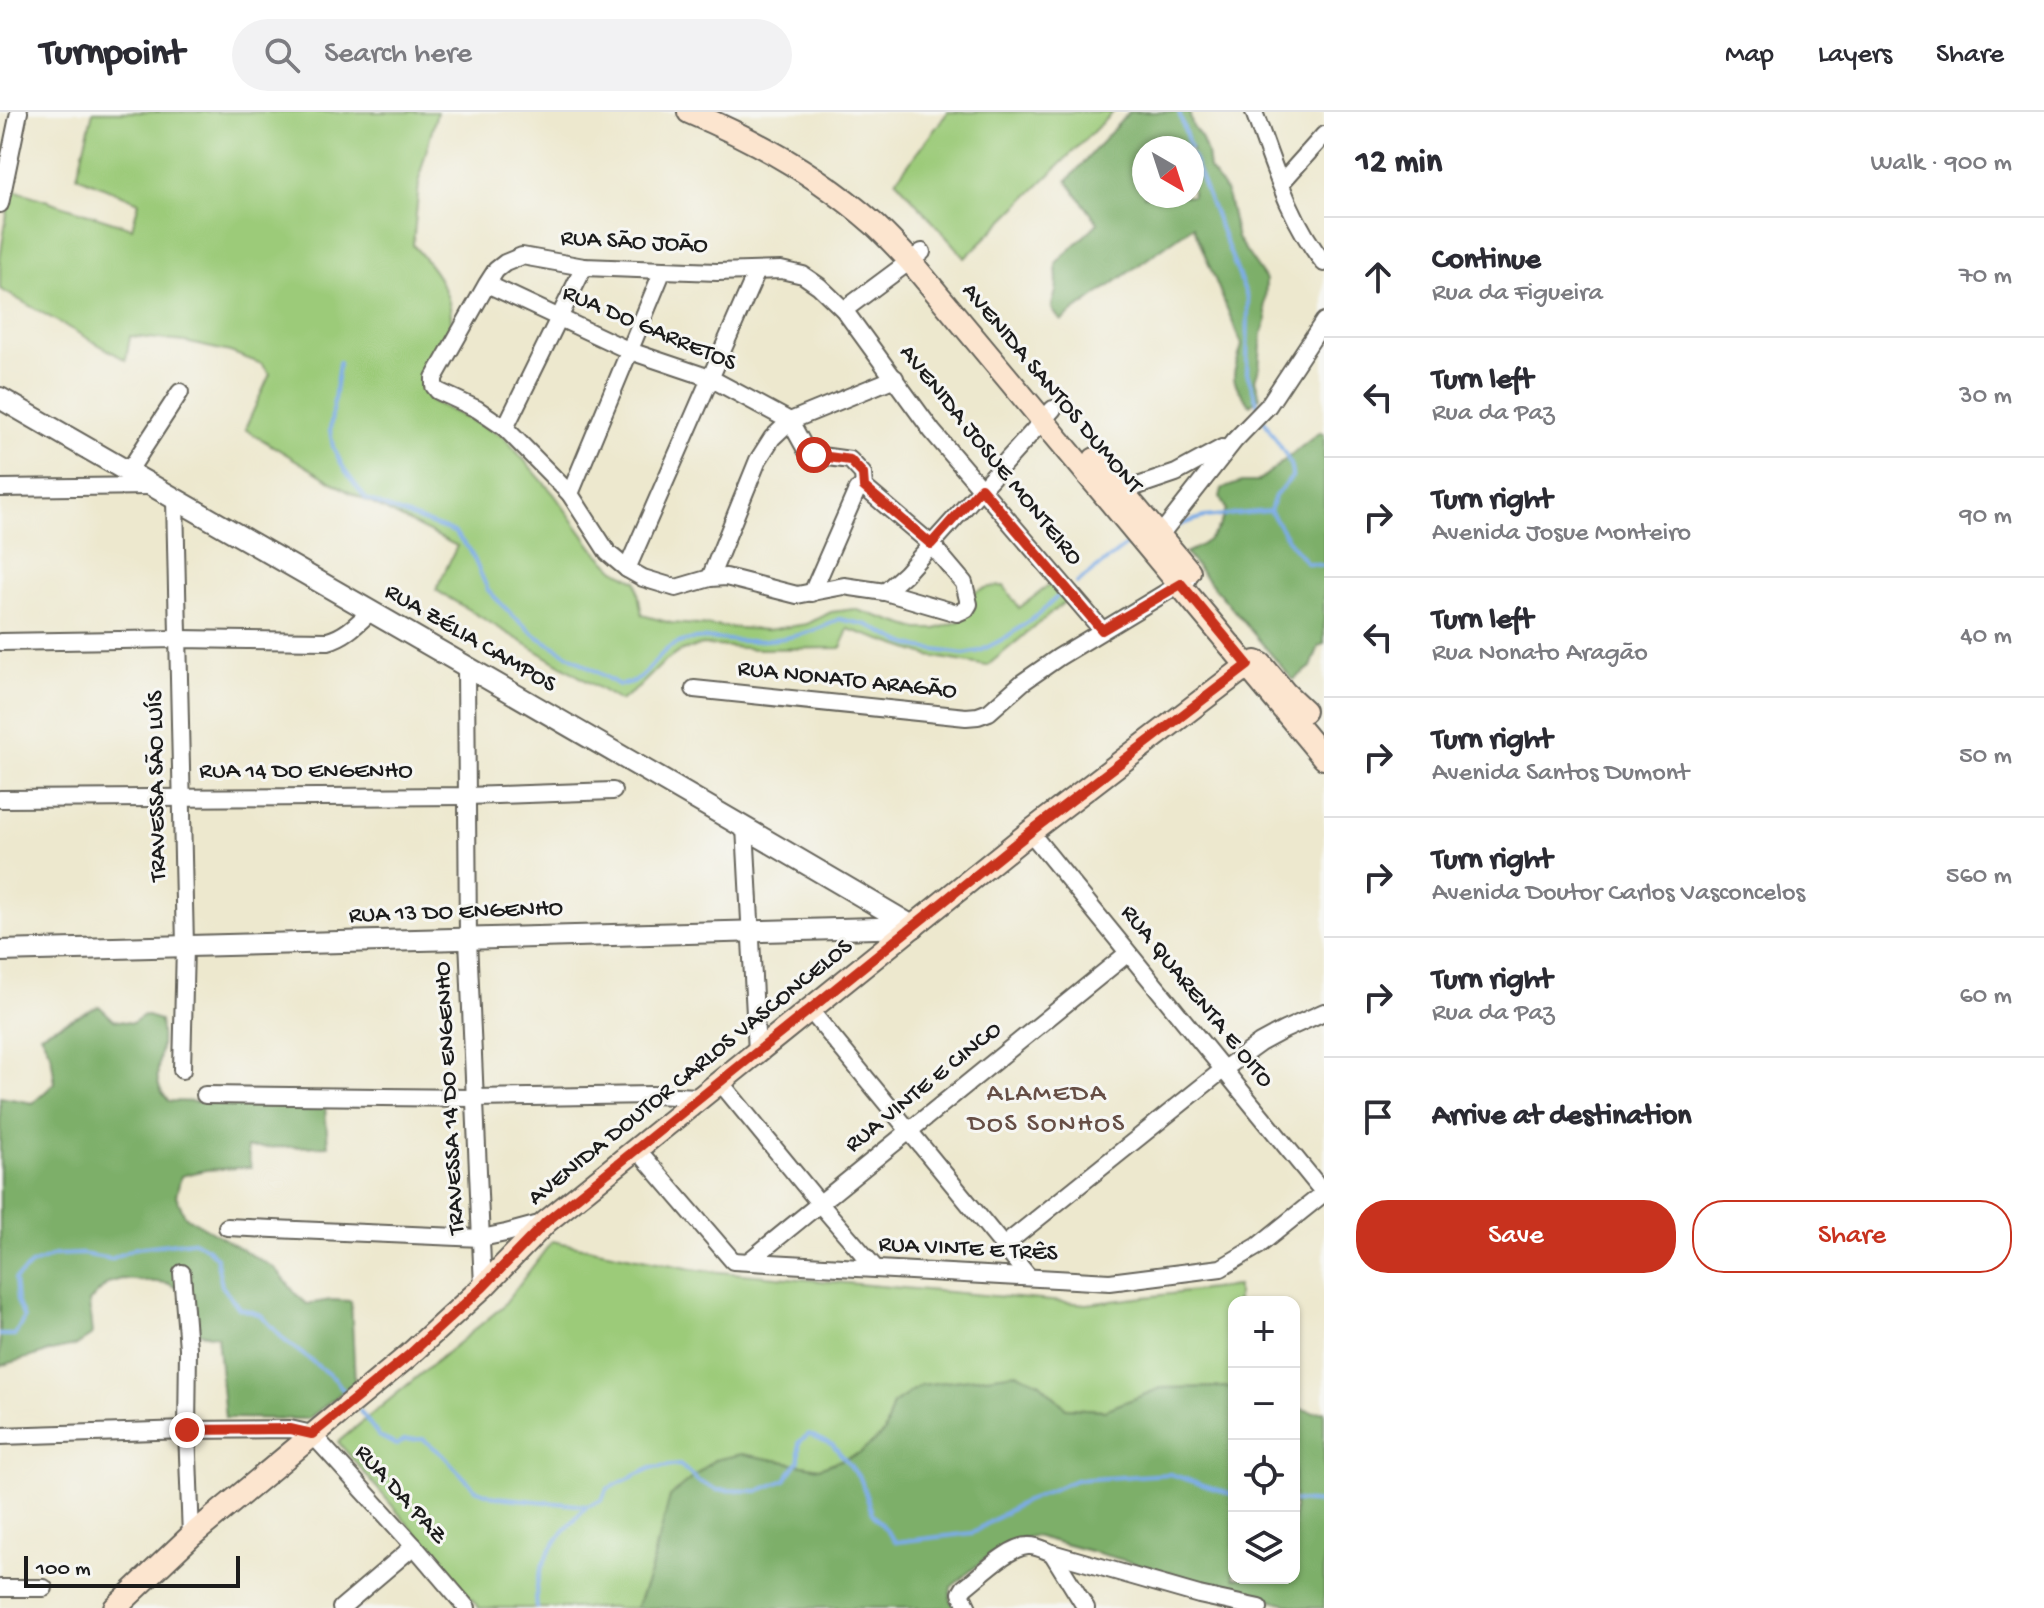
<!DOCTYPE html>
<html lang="en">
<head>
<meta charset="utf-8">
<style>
  body { margin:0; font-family:"Gochi Hand",sans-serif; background:#f2f2f3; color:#2b2b33 }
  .controls { position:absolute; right:24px; bottom:24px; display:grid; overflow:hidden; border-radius:16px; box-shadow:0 2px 6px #0004 }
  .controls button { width:72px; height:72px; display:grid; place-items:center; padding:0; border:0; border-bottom:2px solid #e1e1e2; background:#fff; color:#2b2b33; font:40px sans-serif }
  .compass { position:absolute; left:1132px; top:24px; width:72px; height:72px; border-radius:50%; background:#fff; box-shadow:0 2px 6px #0004; rotate:141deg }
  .scale { position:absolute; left:24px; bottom:20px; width:216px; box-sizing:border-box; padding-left:8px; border:4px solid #1c1c1c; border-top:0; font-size:22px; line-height:28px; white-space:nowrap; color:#1c1c1c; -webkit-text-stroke:6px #f6f6f2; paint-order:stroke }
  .stop { position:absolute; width:24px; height:24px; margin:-18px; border:6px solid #c8321e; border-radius:50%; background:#fff }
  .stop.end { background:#c8321e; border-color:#fff; box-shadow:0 2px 8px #0008 }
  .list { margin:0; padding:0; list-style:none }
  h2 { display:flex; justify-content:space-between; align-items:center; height:104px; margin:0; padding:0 32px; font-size:34px }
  h2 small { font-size:26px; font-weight:400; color:#7c7c81 }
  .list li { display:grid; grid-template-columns:52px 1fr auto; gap:24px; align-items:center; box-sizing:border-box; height:120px; padding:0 32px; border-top:2px solid #e1e1e2 }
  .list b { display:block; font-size:30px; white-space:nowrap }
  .list p { margin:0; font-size:26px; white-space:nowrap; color:#7c7c81 }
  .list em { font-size:26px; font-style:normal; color:#7c7c81 }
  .actions { display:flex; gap:16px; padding:24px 32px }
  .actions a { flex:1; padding:18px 0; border:2px solid #c8321e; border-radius:32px; text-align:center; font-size:28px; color:#c8321e }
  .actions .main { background:#c8321e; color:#fff }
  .icon { flex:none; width:44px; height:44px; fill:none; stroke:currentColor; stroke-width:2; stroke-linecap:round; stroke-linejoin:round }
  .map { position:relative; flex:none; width:1324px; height:1496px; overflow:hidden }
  header { display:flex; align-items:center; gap:48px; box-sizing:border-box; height:112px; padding:0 40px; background:#fff; border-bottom:2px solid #e1e1e2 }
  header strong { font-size:38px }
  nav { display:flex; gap:44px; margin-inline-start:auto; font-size:28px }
  .search { width:560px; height:72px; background:#f2f2f3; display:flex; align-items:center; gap:20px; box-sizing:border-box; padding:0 28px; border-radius:44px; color:#7c7c81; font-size:30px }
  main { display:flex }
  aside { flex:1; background:#fff }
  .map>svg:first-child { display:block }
  .green { fill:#9ccb79; stroke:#5c744a; stroke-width:2 }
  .forest { fill:#7daf69; stroke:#4c6642; stroke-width:2; fill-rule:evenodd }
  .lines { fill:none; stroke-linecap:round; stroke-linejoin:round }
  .stream { stroke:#7bace6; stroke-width:4 }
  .minor-casing { stroke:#65635a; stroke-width:20 }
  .tertiary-casing { stroke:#65635a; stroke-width:24 }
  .secondary-casing { stroke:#65635a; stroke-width:26 }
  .minor { stroke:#fff; stroke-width:16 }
  .tertiary { stroke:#fff; stroke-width:20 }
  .secondary { stroke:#fce5cf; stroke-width:22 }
  .route { stroke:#c8321e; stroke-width:10 }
  .labels { text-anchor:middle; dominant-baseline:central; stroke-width:6; stroke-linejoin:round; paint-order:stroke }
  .street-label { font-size:24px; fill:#1c1c1c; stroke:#f6f6f2 }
  .neighbourhood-label { font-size:26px; letter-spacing:2px; fill:#664e45; stroke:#f6f6f2 }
</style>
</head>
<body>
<header>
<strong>Turnpoint</strong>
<div class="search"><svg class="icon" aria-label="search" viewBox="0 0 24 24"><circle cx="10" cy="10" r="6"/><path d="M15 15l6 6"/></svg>Search here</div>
<nav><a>Map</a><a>Layers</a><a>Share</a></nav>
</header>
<main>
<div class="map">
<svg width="1324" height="1496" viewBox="0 0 1324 1496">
  <rect width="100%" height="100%" fill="#f6f6f2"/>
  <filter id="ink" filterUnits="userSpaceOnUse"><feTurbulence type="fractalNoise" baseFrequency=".0125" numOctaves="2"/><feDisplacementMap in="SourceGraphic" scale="16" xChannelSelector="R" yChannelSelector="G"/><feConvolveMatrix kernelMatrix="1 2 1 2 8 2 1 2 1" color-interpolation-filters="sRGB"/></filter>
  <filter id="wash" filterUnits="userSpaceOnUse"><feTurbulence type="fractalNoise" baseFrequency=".006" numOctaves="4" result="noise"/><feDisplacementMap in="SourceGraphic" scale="32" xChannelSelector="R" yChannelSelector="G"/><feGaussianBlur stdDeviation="1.8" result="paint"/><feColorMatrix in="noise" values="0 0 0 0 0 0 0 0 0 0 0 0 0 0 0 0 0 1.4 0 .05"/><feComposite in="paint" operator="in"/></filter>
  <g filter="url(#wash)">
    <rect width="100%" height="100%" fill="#ede8ce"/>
    <!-- green -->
    <g class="green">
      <path d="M93,0H437L420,62L413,133C430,152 451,177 451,205C451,217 431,262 425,277L431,289L503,324L554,382L593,436L615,458L636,469L642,503L671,511L767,518L807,512L831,500L854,497L918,517H936L960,509C961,504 960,499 962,495C968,478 988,474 1004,474L1019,496L1052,471L1067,488L987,554L929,544L848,517L841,536L757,537L702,533L679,540L663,551L638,576L620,589L436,478L457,434L347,379L245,317L270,262L262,252L230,240L185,230L130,224L126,248L0,177V146L11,77L132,116L139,90L77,64Z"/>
      <path d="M948,0H1113L965,146L896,68Z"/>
      <path d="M552,1129L697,1158L1087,1192L1237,1174V1190H1234V1275L1161,1276L1105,1298L1066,1296L1039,1270L893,1292L884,1321L861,1341L819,1356L742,1342L656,1432L650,1462L636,1496H479L338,1330L502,1195Z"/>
    </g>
    <!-- forest -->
    <g class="forest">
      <path d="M1129,0H1189L1193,15L1201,25L1207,41L1209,57L1223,75L1228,86L1237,126L1266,168L1265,194L1267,207L1262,222L1259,256L1255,268L1260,285L1250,293C1227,264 1233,266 1242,233L1193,114L1061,209C1047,192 1052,197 1056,179C1058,171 1056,160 1056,151L1098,111L1067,69ZM1192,36V84H1144V36Z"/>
      <path d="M1320,320L1324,323V532L1319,534L1311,555L1293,568L1185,441C1210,430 1218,423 1226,397L1220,385L1222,377L1241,370H1257Z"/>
      <path d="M99,894L114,908L132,911L144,903L160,908C161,916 162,925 161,934C159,957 151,971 169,989L325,994L328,1034L247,1036L251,1055L206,1058L181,1064L176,1084L185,1104L276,1157L296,1182L307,1192L331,1188L351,1189L355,1270L308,1307L225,1306L217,1224L199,1221L195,1184L167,1171L122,1167L108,1171L89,1190L92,1223L75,1234L51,1239L0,1254V985L33,991L55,971L51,942L40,922Z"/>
      <path d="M1017,1261L1039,1270L1066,1296L1105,1298L1161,1276L1234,1275V1466H1294V1295L1313,1300L1324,1299V1496H1302L1034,1424C1001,1429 976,1455 951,1475L950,1487L955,1496H636L650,1462L670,1384L714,1348L742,1342L819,1356L860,1341L884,1321L893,1292L921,1273Z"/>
    </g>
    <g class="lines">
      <!-- stream -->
      <g class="stream">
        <path d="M1179,0L1190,36"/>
        <path d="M1192,43L1248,187L1247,261L1259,296"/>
        <path d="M339,251L330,318L333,335L345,359L366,387L400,401L454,420L470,438L488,478L513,504L538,525L619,573C624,572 632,571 637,568C648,562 658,541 672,534C697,520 724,530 751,529C784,528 810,523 839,507L868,513L901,530L921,536L964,542L980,539L1005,526L1038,503L1058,484"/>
        <path d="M1262,304C1271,325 1293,345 1292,365L1275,384L1270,399L1291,432L1307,451L1324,454"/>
        <path d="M1176,414L1204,405L1269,399"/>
        <path d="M1077,471L1132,429"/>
        <path d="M0,1223H15L24,1206L17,1189L15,1167L31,1153L55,1143L82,1142L111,1147L136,1136L193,1129L207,1136L216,1145L222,1174L239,1196L261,1203L284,1228L335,1267L344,1279"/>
        <path d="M360,1299L379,1324L396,1333L404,1328L423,1327L442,1342L475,1377L496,1385L587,1394L602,1388L607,1377L651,1356L680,1353L698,1369L717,1378L758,1379L785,1368L799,1348V1330L809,1322L833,1333L849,1352L861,1368L872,1401L896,1430L972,1421L1021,1391L1075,1368L1170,1362L1234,1383"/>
        <path d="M1294,1389L1324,1391"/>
        <path d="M537,1496C531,1454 559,1423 586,1395"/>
      </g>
    </g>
  </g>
  <g filter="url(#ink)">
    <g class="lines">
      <!-- minor casing -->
      <g class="minor-casing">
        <g id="minor">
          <path d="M1254,0C1273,51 1289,108 1324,151"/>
          <path d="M1281,71L1324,23"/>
          <path d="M0,92L19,0"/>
          <path d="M487,172L630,239L710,266L790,309L806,338L814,343L850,348L863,362L864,375L931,432L964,471L969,492L966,497L957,501L885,480L844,474L797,483L726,465L710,466L676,476L643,466L627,457L608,441L570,382L505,316L477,297L438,279L434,274V266L487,172L496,158L505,151L522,144L584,155L717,160L781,158L803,163L819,174L844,198L932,319L1102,518"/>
          <path d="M844,198L922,140"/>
          <path d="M505,316L584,155"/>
          <path d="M128,360L180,280"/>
          <path d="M0,376L151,374"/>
          <path d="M570,382L663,158"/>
          <path d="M1116,385L1123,379L1176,361L1222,336"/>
          <path d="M175,388L185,834L182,958"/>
          <path d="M1152,430L1160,423L1234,329L1268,294L1324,209"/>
          <path d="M627,457L757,159"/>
          <path d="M710,466L758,348L772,326L790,309L895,266"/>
          <path d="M885,480L905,462L1053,297"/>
          <path d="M812,481L857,378L864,375"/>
          <path d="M0,530L179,527L328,529C346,524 357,512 370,500"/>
          <path d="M466,556L468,827L483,1175"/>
          <path d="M694,577L966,605L978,604L989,600L1023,570L1059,545L1188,467"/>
          <path d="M0,687L467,684L613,679"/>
          <path d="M745,715L757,940"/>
          <path d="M1030,720L1324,1081"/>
          <path d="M810,898L1028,1164"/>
          <path d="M720,970L820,1092L876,1157"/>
          <path d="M205,983L474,986L652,983L700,985"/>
          <path d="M636,1036L733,1149L1110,1170L1221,1156L1258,1134L1324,1081"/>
          <path d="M227,1115L481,1126L506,1121L543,1111"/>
          <path d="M1002,1135L1224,957L1260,931L1284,918L1324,900"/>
          <path d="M749,1149L1128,841"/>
          <path d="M182,1161L188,1236L187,1318L191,1424"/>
          <path d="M0,1324L187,1318L290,1317L312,1322L414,1434L467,1496"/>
          <path d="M1052,1441L1086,1496"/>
          <path d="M0,1476H44"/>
          <path d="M341,1496L414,1434"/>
          <path d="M968,1496L961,1481L964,1476C980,1464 1008,1435 1028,1434C1036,1433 1044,1438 1052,1441L1199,1483L1259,1496"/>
        </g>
      </g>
      <!-- tertiary casing -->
      <g class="tertiary-casing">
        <g id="tertiary">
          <path d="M0,286C305,462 611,636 914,815"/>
          <path d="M0,839L914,815"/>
        </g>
      </g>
      <!-- secondary casing -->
      <g class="secondary-casing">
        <g id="secondary">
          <path d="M689,0C756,28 821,65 875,113C888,125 899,137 910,149L1324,646"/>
          <path d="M1095,347L1189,459"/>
          <path d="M115,1496L191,1424L408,1244L483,1175L546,1110L1030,720L1248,553L1256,550L1261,552L1285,581L1304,599"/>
        </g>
      </g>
      <!-- minor -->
      <use href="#minor" class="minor"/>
      <!-- tertiary -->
      <use href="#tertiary" class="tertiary"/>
      <!-- secondary -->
      <use href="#secondary" class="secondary"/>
    </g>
  </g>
  <g class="lines" filter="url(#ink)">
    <!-- route -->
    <path class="route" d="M187,1318L290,1317L312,1322L408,1244L483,1175L546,1110L1030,720L1248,553L1181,472L1102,518L981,376L931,432L864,375L863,362L850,348L814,343"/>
  </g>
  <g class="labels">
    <!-- street labels -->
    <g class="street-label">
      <text transform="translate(634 131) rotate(3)">RUA SÃO JOÃO</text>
      <text transform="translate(649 217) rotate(23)">RUA DO GARRETOS</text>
      <text transform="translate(1051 277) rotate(50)">AVENIDA SANTOS DUMONT</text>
      <text transform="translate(990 344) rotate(51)">AVENIDA JOSUE MONTEIRO</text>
      <text transform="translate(470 527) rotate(30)">RUA ZÉLIA CAMPOS</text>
      <text transform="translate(847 569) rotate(6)">RUA NONATO ARAGÃO</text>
      <text x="306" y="660">RUA 14 DO ENGENHO</text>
      <text transform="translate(158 674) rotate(-91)">TRAVESSA SÃO LUÍS</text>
      <text transform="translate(456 801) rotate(-2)">RUA 13 DO ENGENHO</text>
      <text transform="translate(1196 885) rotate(51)">RUA QUARENTA E OITO</text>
      <text transform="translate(691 961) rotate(-39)">AVENIDA DOUTOR CARLOS VASCONCELOS</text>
      <text transform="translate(924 976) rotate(-39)">RUA VINTE E CINCO</text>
      <text transform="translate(451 986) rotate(-93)">TRAVESSA 14 DO ENGENHO</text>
      <text transform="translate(968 1138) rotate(3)">RUA VINTE E TRÊS</text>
      <text transform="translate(400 1383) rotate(48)">RUA DA PAZ</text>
    </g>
    <!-- neighbourhood labels -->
    <g class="neighbourhood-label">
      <text x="1047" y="983">ALAMEDA<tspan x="1047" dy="30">DOS SONHOS</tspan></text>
    </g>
  </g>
</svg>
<div class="controls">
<button>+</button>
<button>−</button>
<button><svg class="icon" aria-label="locate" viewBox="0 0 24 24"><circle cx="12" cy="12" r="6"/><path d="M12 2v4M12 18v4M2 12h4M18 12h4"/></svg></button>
<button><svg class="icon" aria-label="layers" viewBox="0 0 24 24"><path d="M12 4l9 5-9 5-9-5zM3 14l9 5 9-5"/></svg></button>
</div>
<svg class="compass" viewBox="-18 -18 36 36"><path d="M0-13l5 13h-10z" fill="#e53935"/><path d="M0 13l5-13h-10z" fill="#7c7c81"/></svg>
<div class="scale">100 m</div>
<div class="stop" style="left:814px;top:343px"></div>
<div class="stop end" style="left:187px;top:1318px"></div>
</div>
<aside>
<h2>12 min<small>Walk · 900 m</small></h2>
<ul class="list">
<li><svg class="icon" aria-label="ahead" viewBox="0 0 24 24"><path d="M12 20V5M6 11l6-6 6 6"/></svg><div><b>Continue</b><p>Rua da Figueira</p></div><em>70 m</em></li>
<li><svg class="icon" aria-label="left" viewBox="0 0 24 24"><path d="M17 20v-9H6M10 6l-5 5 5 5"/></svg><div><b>Turn left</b><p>Rua da Paz</p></div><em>30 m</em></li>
<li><svg class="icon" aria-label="right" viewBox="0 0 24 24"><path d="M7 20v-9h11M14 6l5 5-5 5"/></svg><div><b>Turn right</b><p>Avenida Josue Monteiro</p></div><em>90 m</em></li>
<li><svg class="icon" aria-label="left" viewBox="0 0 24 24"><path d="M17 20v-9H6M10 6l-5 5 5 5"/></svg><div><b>Turn left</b><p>Rua Nonato Aragão</p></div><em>40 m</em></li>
<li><svg class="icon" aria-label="right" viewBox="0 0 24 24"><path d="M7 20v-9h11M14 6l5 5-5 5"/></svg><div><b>Turn right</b><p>Avenida Santos Dumont</p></div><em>50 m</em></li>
<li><svg class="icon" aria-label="right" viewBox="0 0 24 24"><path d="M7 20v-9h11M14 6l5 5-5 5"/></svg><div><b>Turn right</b><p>Avenida Doutor Carlos Vasconcelos</p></div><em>560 m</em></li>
<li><svg class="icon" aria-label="right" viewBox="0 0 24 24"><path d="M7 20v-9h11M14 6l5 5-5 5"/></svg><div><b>Turn right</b><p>Rua da Paz</p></div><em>60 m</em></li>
<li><svg class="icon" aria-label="arrive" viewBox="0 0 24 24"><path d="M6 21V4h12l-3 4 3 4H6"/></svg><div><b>Arrive at destination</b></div></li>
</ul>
<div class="actions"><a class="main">Save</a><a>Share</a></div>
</aside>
</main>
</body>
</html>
